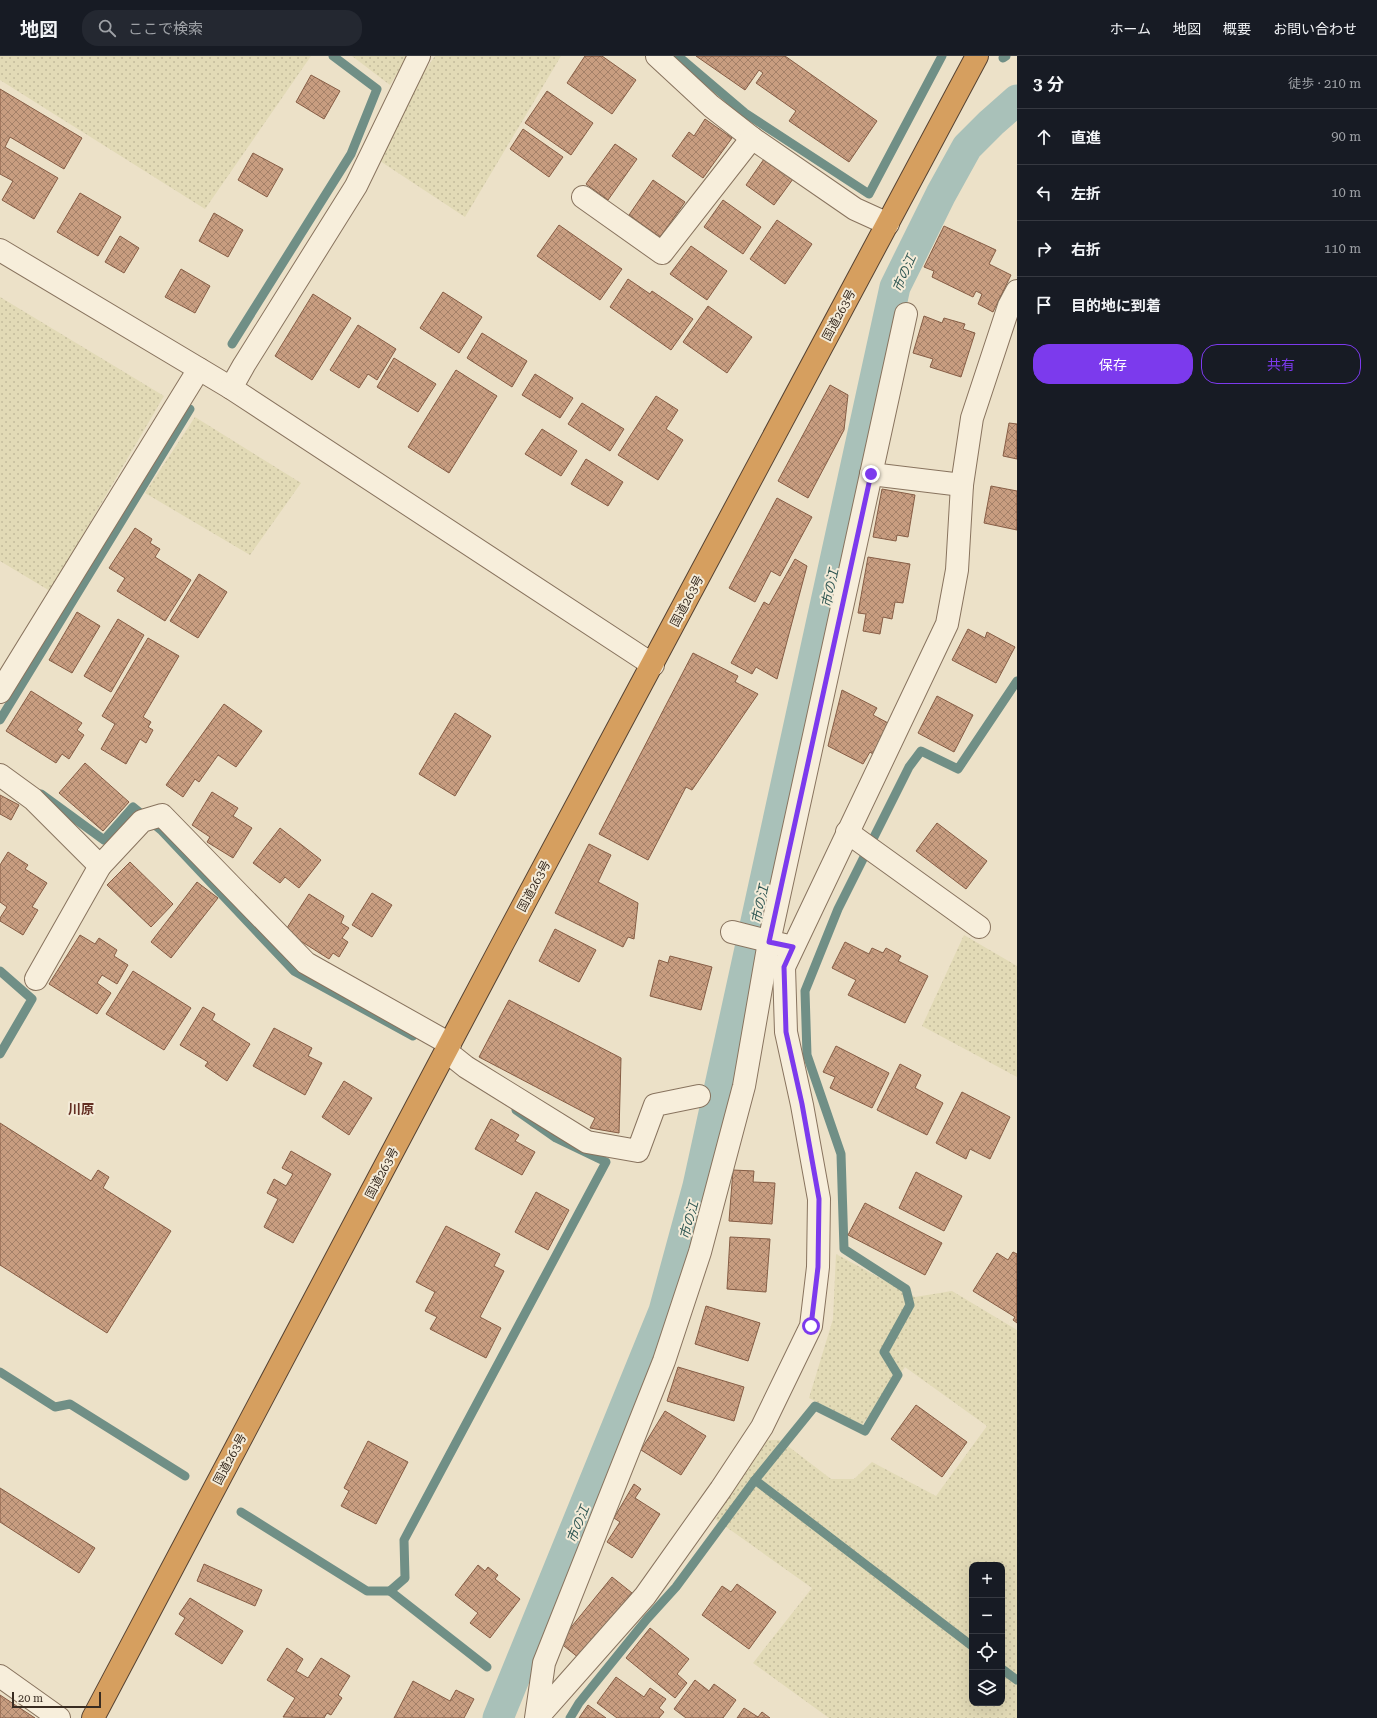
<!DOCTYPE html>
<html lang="ja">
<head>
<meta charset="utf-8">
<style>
  body { margin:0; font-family:"Roboto Serif","Noto Sans JP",serif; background:#242831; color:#f1f3f6 }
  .controls { position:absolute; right:12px; bottom:12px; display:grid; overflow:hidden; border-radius:8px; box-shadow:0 4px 16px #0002 }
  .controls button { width:36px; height:36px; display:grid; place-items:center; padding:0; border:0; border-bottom:1px solid #363941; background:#171b24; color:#f1f3f6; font:20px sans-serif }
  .scale { position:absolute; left:12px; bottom:10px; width:89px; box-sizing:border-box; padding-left:4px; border:2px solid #392c21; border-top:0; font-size:11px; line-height:14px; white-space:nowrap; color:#392c21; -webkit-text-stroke:3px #f4ebd8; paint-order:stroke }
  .stop { position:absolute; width:12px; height:12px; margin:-9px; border:3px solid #7c3aed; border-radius:50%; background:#fff }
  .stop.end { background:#7c3aed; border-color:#fff; box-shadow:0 1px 4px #0008 }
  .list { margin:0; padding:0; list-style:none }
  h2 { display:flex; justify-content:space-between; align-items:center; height:52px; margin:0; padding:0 16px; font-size:17px }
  h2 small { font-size:13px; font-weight:400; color:#9ea1a6 }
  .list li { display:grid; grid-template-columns:26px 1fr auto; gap:12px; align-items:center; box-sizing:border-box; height:56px; padding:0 16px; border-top:1px solid #363941 }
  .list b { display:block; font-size:15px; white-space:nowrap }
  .list em { font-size:13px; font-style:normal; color:#9ea1a6 }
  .actions { display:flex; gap:8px; padding:12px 16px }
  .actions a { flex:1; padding:9px 0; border:1px solid #7c3aed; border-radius:16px; text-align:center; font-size:14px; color:#7c3aed }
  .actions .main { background:#7c3aed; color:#fff }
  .icon { flex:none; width:22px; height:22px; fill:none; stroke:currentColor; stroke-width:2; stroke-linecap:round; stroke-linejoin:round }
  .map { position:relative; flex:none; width:1017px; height:1662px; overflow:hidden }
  header { display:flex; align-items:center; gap:24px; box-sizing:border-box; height:56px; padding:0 20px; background:#171b24; border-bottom:1px solid #363941 }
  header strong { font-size:19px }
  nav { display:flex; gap:22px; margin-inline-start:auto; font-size:14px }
  .search { width:280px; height:36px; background:#242831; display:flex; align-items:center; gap:10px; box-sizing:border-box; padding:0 14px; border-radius:16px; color:#9ea1a6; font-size:15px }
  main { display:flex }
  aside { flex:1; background:#171b24 }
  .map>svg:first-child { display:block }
  .farmland { fill:url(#farmland-dots); fill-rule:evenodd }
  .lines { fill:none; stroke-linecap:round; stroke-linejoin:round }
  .stream { stroke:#708f86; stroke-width:9 }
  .canal { stroke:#a9c1b9; stroke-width:31 }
  .building { fill:url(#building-cross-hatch); stroke:#865d45 }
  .minor-casing { stroke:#88735e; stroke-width:24 }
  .highway-casing { stroke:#564232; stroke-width:24 }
  .minor { stroke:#f7eedb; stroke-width:22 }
  .highway { stroke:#d69f5f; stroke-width:22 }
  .route { stroke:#7c3aed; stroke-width:5 }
  .labels { text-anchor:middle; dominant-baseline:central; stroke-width:4; stroke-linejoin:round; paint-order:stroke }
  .street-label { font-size:12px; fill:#392c21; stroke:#f4ebd8 }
  .water-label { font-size:13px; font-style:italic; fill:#315854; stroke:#f4ebd8 }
  .neighbourhood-label { font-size:13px; font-weight:bold; fill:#632e22; stroke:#f4ebd8 }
</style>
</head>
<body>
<header>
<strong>地図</strong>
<div class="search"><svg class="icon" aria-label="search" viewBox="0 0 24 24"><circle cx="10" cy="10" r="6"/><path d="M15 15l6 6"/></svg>ここで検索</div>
<nav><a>ホーム</a><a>地図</a><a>概要</a><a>お問い合わせ</a></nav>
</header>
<main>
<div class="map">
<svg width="1017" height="1662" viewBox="0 0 1017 1662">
  <defs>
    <pattern id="farmland-dots" width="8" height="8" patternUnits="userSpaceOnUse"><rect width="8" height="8" fill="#e2dab6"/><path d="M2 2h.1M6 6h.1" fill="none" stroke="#c3bb9c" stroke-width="1.8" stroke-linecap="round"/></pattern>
    <pattern id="building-cross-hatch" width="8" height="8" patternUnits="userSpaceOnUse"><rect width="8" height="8" fill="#c89d80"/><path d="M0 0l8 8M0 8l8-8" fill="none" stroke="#a38068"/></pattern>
  </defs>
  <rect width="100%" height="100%" fill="#ece1c8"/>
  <!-- farmland -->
  <g class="farmland">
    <path d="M0,0H311L205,153L0,24Z"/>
    <path d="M352,0H408L390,29Z"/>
    <path d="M435,0H561L465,161L380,105L422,19Z"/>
    <path d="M0,241L164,340L50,535L0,505Z"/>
    <path d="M195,361L301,427L250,499L145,437Z"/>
    <path d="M964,879L1017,910V1021L922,970Z"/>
    <path d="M836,1198L915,1241L952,1235L1017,1274V1662H829L753,1607L812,1532L715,1463L765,1384H780L831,1423H854L872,1406L936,1440L987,1370L905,1311L862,1369L809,1342L833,1263ZM972,1509H1002V1647H972Z"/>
  </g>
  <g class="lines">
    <!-- stream -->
    <g class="stream">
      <path d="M678,0L745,57L869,138L942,0"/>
      <path d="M1003,2L1006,0"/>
      <path d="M232,288L351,98L377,33L333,0"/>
      <path d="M0,664L190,353"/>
      <path d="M41,738L104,784L133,751L161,774L294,915L413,980"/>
      <path d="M0,915L32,943L0,998"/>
      <path d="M0,1316L55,1351L70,1348L185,1420"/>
      <path d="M755,1424L972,1590"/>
      <path d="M241,1456L367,1535H390"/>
      <path d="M487,1611L390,1535L405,1522L404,1484L606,1106L556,1082L516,1054"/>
      <path d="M1002,1613L1017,1624"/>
      <path d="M570,1662L579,1647L647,1563L676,1531L755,1424L815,1350L865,1375L898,1319L884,1296L910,1249L906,1233L844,1193L841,1098L807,999L805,935L838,853L909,711L921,695L958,713L1017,625"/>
    </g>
    <!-- canal -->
    <path class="canal" d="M498,1662L664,1255L698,1130L895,231L941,138L967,91L991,67L1017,44"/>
  </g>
  <!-- building -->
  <g class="building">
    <path d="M585,0H602L636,24L612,58L567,27Z"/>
    <path d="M696,0H785L877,65L849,106L789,65L796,55L756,27L763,17L759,14L745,34Z"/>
    <path d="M311,19L340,35L324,63L296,46Z"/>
    <path d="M0,33L82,82L64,113L10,81L5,91L58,122L34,163L2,144L13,125L0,118Z"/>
    <path d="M547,35L593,67L571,99L525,67Z"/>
    <path d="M705,63L732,82L703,122L672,100L689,76L694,80Z"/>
    <path d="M523,73L563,101L549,121L510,93Z"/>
    <path d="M615,88L637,103L608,144L586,128Z"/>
    <path d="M253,97L283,113L267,141L238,124Z"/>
    <path d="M764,103L793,123L774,149L746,129Z"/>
    <path d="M653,124L685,146L660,181L629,159Z"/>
    <path d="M80,137L121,161L98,200L57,176Z"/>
    <path d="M723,144L761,171L743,198L704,171Z"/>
    <path d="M214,157L243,174L228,201L199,185Z"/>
    <path d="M777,164L812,188L785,228L750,203Z"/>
    <path d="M559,169L622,213L600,244L537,200Z"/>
    <path d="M944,170L996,194L989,208L1011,219L993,256L978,248L982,238L976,235L973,241L932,221L934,215L924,211Z"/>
    <path d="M120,180L139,192L124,217L105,206Z"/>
    <path d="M691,190L727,215L707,244L670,218Z"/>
    <path d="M181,213L210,230L195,257L165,241Z"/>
    <path d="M628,223L650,238L652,235L693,263L671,294L610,251Z"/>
    <path d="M443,236L482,261L459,297L420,272Z"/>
    <path d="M313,238L351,262L312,324L275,300Z"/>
    <path d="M708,250L752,281L727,317L683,286Z"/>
    <path d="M924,260L942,267L944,262L965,268L963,273L975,277L961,321L930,311L933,303L913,297Z"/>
    <path d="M358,269L396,293L377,324L368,318L359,332L330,314Z"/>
    <path d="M482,277L527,305L512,331L467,302Z"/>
    <path d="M394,302L436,328L418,356L377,331Z"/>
    <path d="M456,314L497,340L449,417L408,391Z"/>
    <path d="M535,318L573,342L560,362L522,339Z"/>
    <path d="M830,329L848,339L844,374L808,442L778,425Z"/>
    <path d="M656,340L678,354L666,373L683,384L658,424L618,399Z"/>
    <path d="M582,347L624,373L610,395L568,368Z"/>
    <path d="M1009,367L1017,368V403L1003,400Z"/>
    <path d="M542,373L577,395L561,420L525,398Z"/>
    <path d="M586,403L623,426L608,450L571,428Z"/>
    <path d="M991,430L1017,435V474L984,467Z"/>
    <path d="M882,433L915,439L908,481L897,479L896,485L873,481Z"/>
    <path d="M777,442L812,461L780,520L771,515L755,546L729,532Z"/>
    <path d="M135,472L152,483L150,487L160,493L155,501L191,524L165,565L117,535L125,522L109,512Z"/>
    <path d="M868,501L910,508L903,547L895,546L892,563L883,561L880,578L863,575L866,558L858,557Z"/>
    <path d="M795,503L807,510L777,623L756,611L752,618L731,607L764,546L769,549Z"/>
    <path d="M199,518L227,536L198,582L170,565Z"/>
    <path d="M77,556L100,570L72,617L49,604Z"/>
    <path d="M118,563L144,579L111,636L84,620Z"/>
    <path d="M968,573L985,582L987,576L1015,591L996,627L952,604Z"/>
    <path d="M148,582L179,600L143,661L151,666L148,671L153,674L146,687L140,683L126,708L101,693L115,668L102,660Z"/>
    <path d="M693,597L738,620L735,626L758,638L692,734L686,731L648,804L599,778Z"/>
    <path d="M842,634L877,652L873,659L890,668L874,699L870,696L863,708L828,690Z"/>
    <path d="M31,635L82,667L77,674L84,679L69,703L62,698L56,707L6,675Z"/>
    <path d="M937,640L973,659L954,696L918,677Z"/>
    <path d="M224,648L262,675L236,711L218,699L199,726L195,723L183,741L166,729Z"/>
    <path d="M455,657L491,680L455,740L419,718Z"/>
    <path d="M85,707L129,746L103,775L59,737Z"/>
    <path d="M212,736L238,752L233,760L252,772L233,802L207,786L210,781L192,769Z"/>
    <path d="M0,739L19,749L11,764L0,758Z"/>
    <path d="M937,767L987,805L966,833L916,795Z"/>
    <path d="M280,772L321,804L299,832L285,821L280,827L253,807Z"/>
    <path d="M589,788L611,799L598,826L638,847L634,883L628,881L623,891L555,857Z"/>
    <path d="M8,796L28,809L25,813L47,827L32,851L38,854L23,879L0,865V862L7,851L0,846V809Z"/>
    <path d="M130,806L173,848L151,871L107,829Z"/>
    <path d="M197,826L218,842L171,902L151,886Z"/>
    <path d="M372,837L392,849L372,881L352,869Z"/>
    <path d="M309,838L344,860L341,867L349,872L342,882L348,886L339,901L333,897L329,903L285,875Z"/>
    <path d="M555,873L596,894L579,926L539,905Z"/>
    <path d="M80,879L95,888L99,882L117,894L114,900L128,909L117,928L102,919L97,927L111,937L97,958L49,928Z"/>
    <path d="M845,886L869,898L872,892L883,897L886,892L901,900L898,905L928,920L905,967L848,939L856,924L832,912Z"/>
    <path d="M670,900L712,911L701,954L650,940L659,904L668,907Z"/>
    <path d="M133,915L191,952L164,994L106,958Z"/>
    <path d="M509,944L621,1002L619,1077L590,1072L595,1062L479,1001Z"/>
    <path d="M203,951L215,958L212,964L250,988L227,1025L205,1010L208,1006L180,989Z"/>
    <path d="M274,972L312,992L308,1000L322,1007L305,1039L253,1010Z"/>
    <path d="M836,990L889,1017L872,1052L830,1032L835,1021L823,1016Z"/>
    <path d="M900,1008L921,1019L915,1032L943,1047L927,1079L877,1054Z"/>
    <path d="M344,1025L372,1042L349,1079L322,1061Z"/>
    <path d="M962,1036L1010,1061L990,1103L970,1093L966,1103L936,1087Z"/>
    <path d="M491,1063L519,1079L515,1085L535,1096L522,1119L475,1093Z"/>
    <path d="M0,1067L91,1125L98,1114L109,1121L103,1132L171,1175L107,1277L0,1209Z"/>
    <path d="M291,1095L331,1118L293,1187L264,1171L278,1143L267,1137L274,1123L286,1130L293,1118L282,1112Z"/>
    <path d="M733,1114L754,1115L753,1126L775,1127L772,1168L729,1165Z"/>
    <path d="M916,1116L962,1140L944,1175L899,1152Z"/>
    <path d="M536,1136L569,1154L548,1194L515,1176Z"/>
    <path d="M865,1147L942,1187L925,1219L848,1179Z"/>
    <path d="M446,1170L500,1198L494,1210L504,1215L480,1261L501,1272L486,1302L430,1273L437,1261L425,1255L435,1236L416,1226Z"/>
    <path d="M730,1181L770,1183L766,1236L727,1233Z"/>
    <path d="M1013,1196L1017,1198V1267L1013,1264L1015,1261L973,1235L997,1197L1008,1204Z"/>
    <path d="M706,1250L760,1267L748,1305L695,1288Z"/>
    <path d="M678,1311L744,1331L734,1365L667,1345Z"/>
    <path d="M916,1349L967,1386L942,1421L891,1383Z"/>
    <path d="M665,1355L706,1380L681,1419L641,1394Z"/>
    <path d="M368,1385L408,1406L376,1468L341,1450L349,1435L344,1432Z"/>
    <path d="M634,1428L641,1433L635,1442L660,1458L632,1502L607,1486L620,1466L614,1462Z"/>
    <path d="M0,1432L95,1492L79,1517L0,1466Z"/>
    <path d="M204,1508L262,1534L255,1550L197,1525Z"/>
    <path d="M478,1509L485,1515L488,1511L498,1519L495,1523L520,1543L490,1582L470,1567L478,1557L455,1539Z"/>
    <path d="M612,1521L632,1537L579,1602L559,1586Z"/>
    <path d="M737,1528L776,1556L749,1593L702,1559L722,1530L731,1536Z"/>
    <path d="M190,1542L243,1575L222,1608L175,1578L185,1562L179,1558Z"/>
    <path d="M650,1572L689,1603L677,1618L687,1627L675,1642L626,1602Z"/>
    <path d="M287,1592L303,1603L296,1615L308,1622L321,1602L350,1620L338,1639L342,1642L331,1659L327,1657L324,1662L283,1661L295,1642L267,1624Z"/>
    <path d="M616,1621L644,1641L650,1632L666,1643L659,1652L664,1656L659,1662H617L597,1647Z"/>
    <path d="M695,1624L709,1635L714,1628L736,1644L723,1662H686L674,1653Z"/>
    <path d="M413,1625L450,1645L456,1634L474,1643L464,1662H394Z"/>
    <path d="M0,1639L35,1662H0Z"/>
    <path d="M588,1649L606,1662H579Z"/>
    <path d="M744,1652L758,1661L762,1656L770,1662H737Z"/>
  </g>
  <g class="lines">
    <!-- minor casing -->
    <g class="minor-casing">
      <g id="minor">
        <path d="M657,0L711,50L752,82L855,153L888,168"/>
        <path d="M583,141L662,197L752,82"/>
        <path d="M0,194L231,332L653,609"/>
        <path d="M231,332L244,309L356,130L419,0"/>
        <path d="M871,418L962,429"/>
        <path d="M0,636L199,313"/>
        <path d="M0,719L33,743L100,810L142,765L162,759L306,907L450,988"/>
        <path d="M847,776L979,871"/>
        <path d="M732,876L784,889"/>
        <path d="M36,923L100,810"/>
        <path d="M446,995L466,1011L587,1086L638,1095L655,1049L699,1040"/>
        <path d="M0,1620L59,1662"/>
        <path d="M536,1662L544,1607L664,1305L700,1196L744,1030L769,886L906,258"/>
        <path d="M537,1662L645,1540L721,1433L762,1371L811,1270L818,1211L819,1143L802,1049L786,976L784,911L947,568L957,514L962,429L972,362L1009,250L1017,235"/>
      </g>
    </g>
    <!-- highway casing -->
    <g class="highway-casing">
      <path id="highway" d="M93,1662L503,887L977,0"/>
    </g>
    <!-- minor -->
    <use href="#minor" class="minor"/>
    <!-- highway -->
    <use href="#highway" class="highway"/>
  </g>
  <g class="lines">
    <!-- route -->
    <path class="route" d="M811,1270L818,1211L819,1143L802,1048L786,976L784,911L793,891L769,886L871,418"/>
  </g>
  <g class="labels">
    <!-- street labels -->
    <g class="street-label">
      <text transform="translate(839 259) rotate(-62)">国道263号</text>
      <text transform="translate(687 545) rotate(-62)">国道263号</text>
      <text transform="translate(534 830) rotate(-62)">国道263号</text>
      <text transform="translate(382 1117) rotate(-62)">国道263号</text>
      <text transform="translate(230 1403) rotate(-62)">国道263号</text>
    </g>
    <!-- water labels -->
    <g class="water-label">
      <text transform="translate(904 217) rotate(-66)">市の江</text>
      <text transform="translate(830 532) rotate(-78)">市の江</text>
      <text transform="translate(760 848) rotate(-78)">市の江</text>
      <text transform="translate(689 1164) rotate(-75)">市の江</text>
      <text transform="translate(578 1468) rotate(-68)">市の江</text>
    </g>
    <!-- neighbourhood labels -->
    <g class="neighbourhood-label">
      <text x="81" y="1053">川原</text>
    </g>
  </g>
</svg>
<div class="controls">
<button>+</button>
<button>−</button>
<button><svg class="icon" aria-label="locate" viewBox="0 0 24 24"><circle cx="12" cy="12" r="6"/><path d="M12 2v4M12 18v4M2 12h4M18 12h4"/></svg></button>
<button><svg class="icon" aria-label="layers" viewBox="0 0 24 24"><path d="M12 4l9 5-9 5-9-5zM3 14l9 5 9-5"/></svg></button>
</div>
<div class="scale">20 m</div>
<div class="stop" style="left:811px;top:1270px"></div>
<div class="stop end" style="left:871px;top:418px"></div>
</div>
<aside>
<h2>3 分<small>徒歩 · 210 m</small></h2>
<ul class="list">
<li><svg class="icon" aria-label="ahead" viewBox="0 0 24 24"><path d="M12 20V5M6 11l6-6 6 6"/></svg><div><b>直進</b></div><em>90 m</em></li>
<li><svg class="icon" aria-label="left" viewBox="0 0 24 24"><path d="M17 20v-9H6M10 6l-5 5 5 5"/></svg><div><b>左折</b></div><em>10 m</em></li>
<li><svg class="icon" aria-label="right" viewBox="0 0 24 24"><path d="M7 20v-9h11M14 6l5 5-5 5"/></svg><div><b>右折</b></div><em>110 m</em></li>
<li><svg class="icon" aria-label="arrive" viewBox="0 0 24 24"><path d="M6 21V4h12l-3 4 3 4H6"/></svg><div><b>目的地に到着</b></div></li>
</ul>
<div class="actions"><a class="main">保存</a><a>共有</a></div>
</aside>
</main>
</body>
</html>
